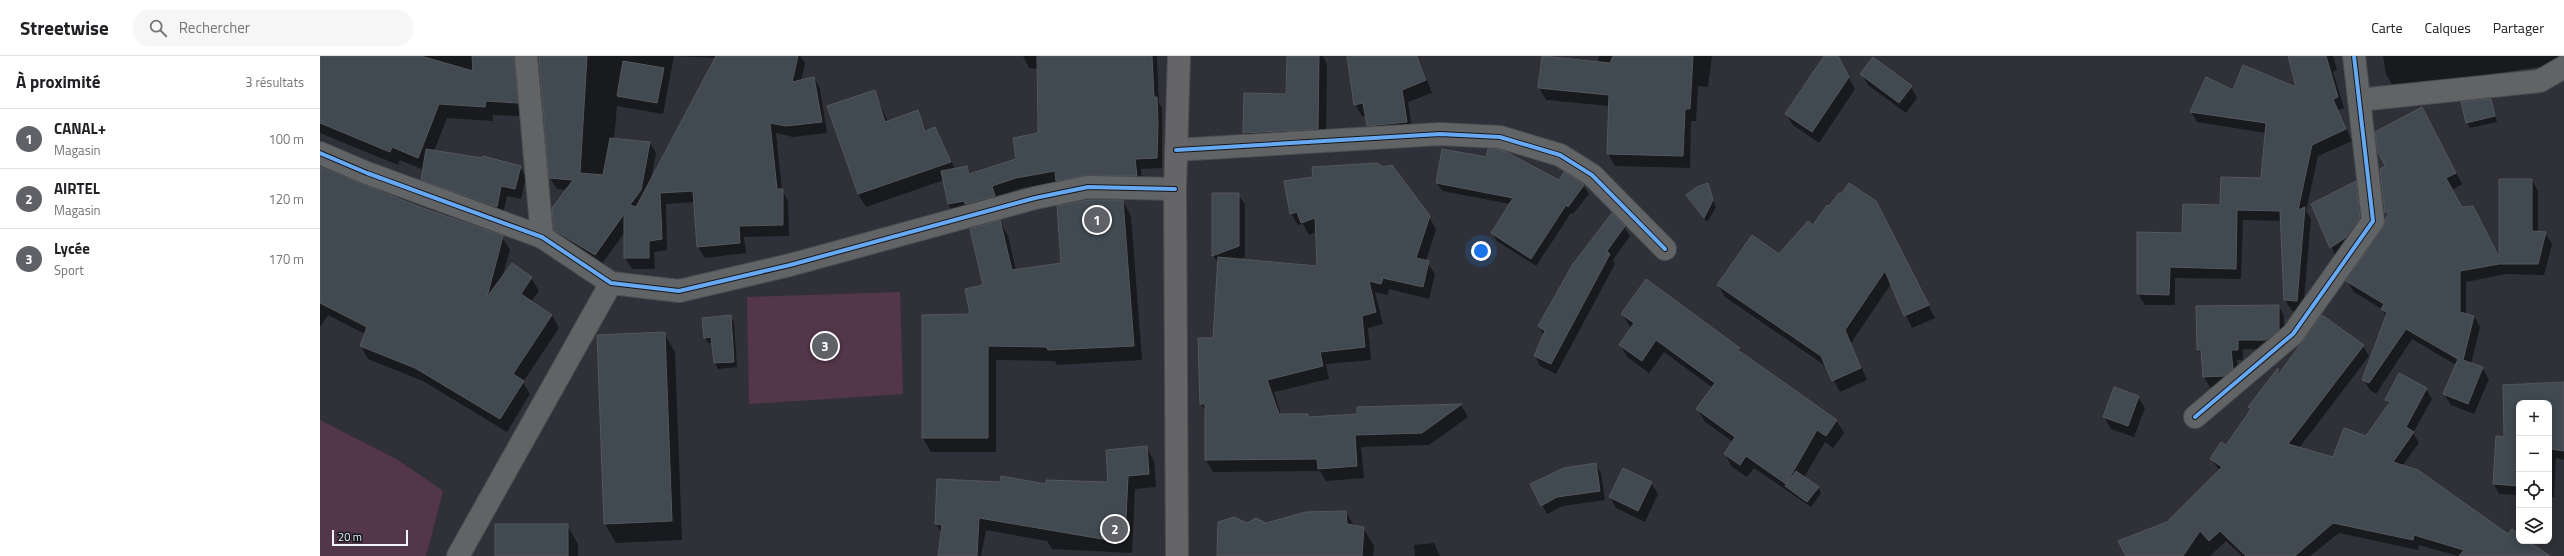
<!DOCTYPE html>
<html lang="fr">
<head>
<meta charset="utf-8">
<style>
  body { margin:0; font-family:"Titillium Web",sans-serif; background:#f6f6f6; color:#202124 }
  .controls { position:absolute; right:12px; bottom:12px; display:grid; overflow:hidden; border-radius:8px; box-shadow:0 2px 10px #0003 }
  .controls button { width:36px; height:36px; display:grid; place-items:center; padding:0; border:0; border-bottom:1px solid #e0e0e0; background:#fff; color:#202124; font:20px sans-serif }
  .scale { position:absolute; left:12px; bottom:10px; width:76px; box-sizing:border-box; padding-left:4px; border:2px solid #f0f3fc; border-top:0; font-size:11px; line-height:14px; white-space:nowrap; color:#f0f3fc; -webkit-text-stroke:3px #16181e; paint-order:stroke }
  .you { position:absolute; left:1161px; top:195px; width:14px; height:14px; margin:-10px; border:3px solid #fff; border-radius:50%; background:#1a73e8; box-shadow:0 0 0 6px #1a73e833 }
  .badge { display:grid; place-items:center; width:26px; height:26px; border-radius:50%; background:#5f6166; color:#fff; font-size:13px; font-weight:700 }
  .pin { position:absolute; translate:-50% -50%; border:2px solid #fff; box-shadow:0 1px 4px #0006 }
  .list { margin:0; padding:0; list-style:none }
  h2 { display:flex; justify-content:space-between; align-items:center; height:52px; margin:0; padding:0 16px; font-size:17px }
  h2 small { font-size:13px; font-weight:400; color:#757577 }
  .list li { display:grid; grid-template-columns:26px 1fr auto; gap:12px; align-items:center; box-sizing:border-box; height:60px; padding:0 16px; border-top:1px solid #e0e0e0 }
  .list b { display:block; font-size:15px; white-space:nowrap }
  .list p { margin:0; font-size:13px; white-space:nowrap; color:#757577 }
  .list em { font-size:13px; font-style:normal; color:#757577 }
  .icon { flex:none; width:22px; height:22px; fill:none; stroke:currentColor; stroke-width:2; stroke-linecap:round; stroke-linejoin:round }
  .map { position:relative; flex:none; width:2244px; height:500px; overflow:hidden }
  header { display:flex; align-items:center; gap:24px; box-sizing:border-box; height:56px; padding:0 20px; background:#fff; border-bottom:1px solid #e0e0e0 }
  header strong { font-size:19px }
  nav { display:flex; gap:22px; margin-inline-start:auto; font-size:14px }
  .search { width:280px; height:36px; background:#f6f6f6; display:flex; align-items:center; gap:10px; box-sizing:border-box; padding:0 14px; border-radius:16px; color:#757577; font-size:15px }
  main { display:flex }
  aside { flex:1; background:#fff }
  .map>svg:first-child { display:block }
  .green { fill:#533649 }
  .shadow { fill:#0007; fill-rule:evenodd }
  .building { fill:#414951; stroke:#54575c }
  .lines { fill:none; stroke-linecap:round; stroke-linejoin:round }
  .street-casing { stroke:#4c4d53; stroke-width:24 }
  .secondary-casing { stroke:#4c4d53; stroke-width:24 }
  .street { stroke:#626365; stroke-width:22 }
  .secondary { stroke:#656467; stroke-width:22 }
  .cycleway-casing { stroke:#16181e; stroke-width:6 }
  .cycleway { stroke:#66a8f1; stroke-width:4 }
</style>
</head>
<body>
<header>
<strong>Streetwise</strong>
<div class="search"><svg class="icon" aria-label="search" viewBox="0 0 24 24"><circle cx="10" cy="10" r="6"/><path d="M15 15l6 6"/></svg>Rechercher</div>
<nav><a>Carte</a><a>Calques</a><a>Partager</a></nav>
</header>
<main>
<aside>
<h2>À proximité<small>3 résultats</small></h2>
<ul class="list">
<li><span class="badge">1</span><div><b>CANAL+</b><p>Magasin</p></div><em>100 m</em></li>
<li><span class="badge">2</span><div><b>AIRTEL</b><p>Magasin</p></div><em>120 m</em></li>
<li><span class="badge">3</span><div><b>Lycée</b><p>Sport</p></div><em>170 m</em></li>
</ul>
</aside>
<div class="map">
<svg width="2244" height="500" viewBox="0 0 2244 500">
  <rect width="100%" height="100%" fill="#303138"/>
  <!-- green -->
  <g class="green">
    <path d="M580,236L583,338L429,348L427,241Z"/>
    <path d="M0,364L78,404L123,435L106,500H0Z"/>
  </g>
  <!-- shadow -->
  <g class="shadow">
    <path d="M0,0H192L200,60L173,59V65L127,62L114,95L200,111L206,121L201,143L187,140L182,161L108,134L102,123L104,114L80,104L78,109L0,77Z"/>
    <path d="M220,0H480L485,7L481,25L494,22L500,33L507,77L473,81L456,77L462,134L468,145L469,180L424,181L426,197L385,202L378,191L375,146L346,148L347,194L334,196L335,213H312L305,202V176L281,209L241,185L235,174L247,134L237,133L230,122ZM354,0L396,2L331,124L336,97L330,87L294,83L297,50L343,58Z"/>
    <path d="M703,0H837L839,47L842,52V112L821,113L822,130L743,135L737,126L702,132L678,140L680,150L634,158L628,148L624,124L546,151L538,138L509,51L554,35L568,66L597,55L607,75L615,72L635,113L647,111L651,118L697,103L719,78L718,13L709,12Z"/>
    <path d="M968,0H1003L1007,8L1006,87L932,91L924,77L925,38L967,39Z"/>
    <path d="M1028,0H1098L1112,37L1088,46L1093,78L1055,82L1048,70L1046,60H1042L1035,48Z"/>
    <path d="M1279,0H1392L1388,31L1378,30L1376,65H1371L1370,112L1295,110L1288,98L1289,50L1226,44L1219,32L1277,7Z"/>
    <path d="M1505,0H1517L1535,33L1499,87L1473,69L1466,58Z"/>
    <path d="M1969,0H2013L2017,14L2013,16L2024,52L2018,54L2032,85L1998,100L1986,155L1991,163L1983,255H1972L1965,244L1961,165L1923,164L1921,223L1855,222V249H1825L1818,238L1863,178L1942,123L1946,77L1877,66L1871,56L1913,35L1978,32Z"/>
    <path d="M2063,0H2244V12L2221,15L2219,11L2106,28L2072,29L2066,18Z"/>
    <path d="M1542,18L1591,31L1597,42L1586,57L1548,29Z"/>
    <path d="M2170,44L2177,66L2150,72L2147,67Z"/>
    <path d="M2102,52L2142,128L2132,134L2141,152L2159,162L2180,203L2212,124L2218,135V177H2225L2232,188L2224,219L2186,218L2146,226V258L2154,260L2160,271L2151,308L2162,312L2169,323L2154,358L2131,349L2124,338L2136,309L2092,283L2056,338L2050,334L2043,323L2067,262L2062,253L2034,236L2027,225L2064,173L2068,161L2061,114L2066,111Z"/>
    <path d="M1167,102L1239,125L1244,118L1264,130L1269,138L1253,158L1251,157L1216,210L1177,185L1172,177L1190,148L1122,135L1117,127Z"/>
    <path d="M0,111L96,151L182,181L190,194L182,222H211L219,235L211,246L232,259L239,272L203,326L210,338L187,376L103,325L48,303L41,290L45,278L8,259L0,271Z"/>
    <path d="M965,126L1109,161L1116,173L1106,205L1115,218L1109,243L1069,233L1068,239L1055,236L1063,268L1048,272L1051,304L1006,308L1009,323L954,336L961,359H987L989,362L1038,359V352L1141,349L1148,361L1109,389L1041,391L1044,422L1006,425L1000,415L893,416L886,404V356L881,348L894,283L899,209L893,199L918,138L925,149V201L918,204L998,212L996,176L989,179L983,168L978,169L971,157Z"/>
    <path d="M2035,126L2042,137L2046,173L2017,203L1992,148Z"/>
    <path d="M1387,128L1396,151L1387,166L1371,144Z"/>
    <path d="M803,145L811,160L822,304L737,309L735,305L676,304V396H611L603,382L664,230L680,166L688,180L696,214L743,207Z"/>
    <path d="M1562,159L1615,262L1592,272L1571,228L1531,287L1547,324L1520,336L1507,311L1405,241L1398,229L1459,200L1493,170Z"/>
    <path d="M1304,171L1310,180L1293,204L1295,208L1236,318L1220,310L1215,300L1224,279L1219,270Z"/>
    <path d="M1959,250L1964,260V284L1952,294L1923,293V304H1917L1918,323L1910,330L1890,331L1884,321L1883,302L1878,294Z"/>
    <path d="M1302,258L1419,292L1423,298L1516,364L1524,377L1513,392L1505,386L1484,421L1498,431L1501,437L1491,451L1434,412L1427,421L1412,411L1405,398L1413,386L1385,366L1377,353L1393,332L1344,296L1329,317L1307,301L1300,289L1311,272Z"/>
    <path d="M410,260L414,266L417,311L398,313L395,307L393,287H388L385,281Z"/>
    <path d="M2002,261L2043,290L2049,300L1979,392L2014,402L2046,381L2069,349L2066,344L2106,333L2112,343L2093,377L2099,387L2082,410L2185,500H2138L2099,489L2098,494L2019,477L1990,500H1922L1906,485L1890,500H1808L1847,466L1900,415L1891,403L1906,391L1931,354L1929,351L1958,314L1960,318Z"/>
    <path d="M344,277L355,296L362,484L296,487L285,468Z"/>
    <path d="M2244,327V404L2236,402L2234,441H2229V347H2199V439L2179,438L2174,428L2177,381L2185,382L2184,330Z"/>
    <path d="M1818,341L1825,352L1814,381L1791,373L1784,361Z"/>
    <path d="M826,391L834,405L836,431L815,433L812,497L732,493L727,485L666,474L661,500H619L622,478L616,468L618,424L727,429L789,427Z"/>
    <path d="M1275,408L1281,417L1285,444L1243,450L1227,458L1222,449Z"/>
    <path d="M1331,427L1338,438L1325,466L1296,452L1290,441Z"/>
    <path d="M1026,456L1034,470L1043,472L1054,490L1053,500H898L927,468L945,469Z"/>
    <path d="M247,469L258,488V500H176Z"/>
    <path d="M1114,487L1120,500H1095L1094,489Z"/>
  </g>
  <!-- building -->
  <g class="building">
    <path d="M0,0H101L153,15L152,0H194L198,47L166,45L165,51L119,48L98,102L72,91L70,96L0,67Z"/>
    <path d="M219,0H267L260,117L283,119L290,82L330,86L321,134L310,149L316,151L396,0H478L472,26L494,21L502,66L466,70L450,67L457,133H463V169L419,170L420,187L377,191L373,135L340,137L342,183L329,185V202H304V158L275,199L234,174L232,152L253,124L229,122Z"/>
    <path d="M717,0H832L834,41H837L838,68L837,102L815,103L817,120L768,119L736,125L735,115L696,122L672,130L675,140L645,148L644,145L628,148L621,115L647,110L649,118L696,103L693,82L718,77Z"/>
    <path d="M967,0H999L998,73L923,77L924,37L966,38Z"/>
    <path d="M1027,0H1097L1106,24L1082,34L1087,66L1047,70L1043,47L1034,49Z"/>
    <path d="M1222,0L1290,7L1293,0H1373L1370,53H1365L1363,100L1287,98L1289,39L1218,32Z"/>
    <path d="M1504,0H1518L1529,21L1492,76L1465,58Z"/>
    <path d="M1968,0H2006L2018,41L2013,43L2026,73L1992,89L1978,154L1985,151L1977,245L1964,244L1960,155L1917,154L1916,213L1850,211L1849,239L1817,238V176L1862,177L1863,148L1900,149L1901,121L1941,122L1946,67L1870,56L1886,21L1913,34L1923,9L1976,31Z"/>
    <path d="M1553,1L1592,30L1579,47L1540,18Z"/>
    <path d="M303,5L344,12L337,47L297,40Z"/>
    <path d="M555,34L565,66L598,54L605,75L615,71L631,106L538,138L507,50Z"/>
    <path d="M2171,43L2175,60L2146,67L2141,46Z"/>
    <path d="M2102,51L2136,117L2126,122L2142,151L2153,150L2179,201V123H2212V175L2226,176L2218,208H2179L2140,215V256L2154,260L2143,304L2163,311L2148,348L2123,338L2138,303L2086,273L2049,327L2042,324L2067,257L2061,253L2064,248L2026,225L2063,172L2069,154L2065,157L2060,113L2065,110L2058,96L2055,76Z"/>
    <path d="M106,93L162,102L163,100L201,110L195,133L181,130L177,151L101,124Z"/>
    <path d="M1122,93L1166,101L1168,93H1178L1188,97L1239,124L1244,116L1264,129L1248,151L1246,149L1211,203L1171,177L1193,142L1116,127Z"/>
    <path d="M1057,107L1063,111L1072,109L1110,160L1096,202L1109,205L1103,231L1063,222L1061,228L1049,225L1056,256L1042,260L1045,291L1000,296L1003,310L947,324L959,358H988V361L1037,358V351L1142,348L1102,377L1035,379L1037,410L998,413L997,403L885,404V348H880L878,282H893L898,201L997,210L995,162L981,167L977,156L970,158L964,125L993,121L992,111Z"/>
    <path d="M0,111L97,150L183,180L167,241L192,207L212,221L201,238L232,259L193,318L204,325L180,363L95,312L40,290L47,271L0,247Z"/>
    <path d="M2036,125L2040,162L2025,182L2010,192L1991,148Z"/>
    <path d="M1388,127L1393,144L1384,162L1366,139L1377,131Z"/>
    <path d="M1529,127L1556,145L1609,249L1584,260L1565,215L1525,274L1541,312L1512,325L1501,300L1397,229L1432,179L1459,198L1488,165L1493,169L1507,149L1509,150L1519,137L1521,138Z"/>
    <path d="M892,137H919V190L892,200Z"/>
    <path d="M769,144H803L814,290L728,294L727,291L668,290V382H602V259L650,258L645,233L663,229L650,173L680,164L692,214L741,207L737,150Z"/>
    <path d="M1292,157L1305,170L1287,195L1290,198L1231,308L1214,300L1225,275L1218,270L1253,208Z"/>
    <path d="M1326,223L1420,292L1418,294L1517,364L1506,380L1497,374L1466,428L1426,400L1420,409L1404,398L1415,381L1376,353L1395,327L1336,284L1322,305L1299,289L1314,267L1301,258Z"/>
    <path d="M1959,249V274L1946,284H1918V294H1911L1913,313L1904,320L1883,321L1881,294H1877L1876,250Z"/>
    <path d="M411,259L414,306L394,307L391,281L384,282L382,262Z"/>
    <path d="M2002,259L2044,289L1968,388L2013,401L2024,372L2046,380L2070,346L2065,344L2079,317L2107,332L2086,371L2094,376L2073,406L2098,414L2188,478L2192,473L2199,478V485H2208L2230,500H2139L2144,494L2094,479L2093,484L2013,467L1975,500H1926L1900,475L1889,485L1880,475L1863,500H1806L1798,485L1847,466L1902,411L1890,403L1901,386L1906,389L1931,353L1928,351L1958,312V319Z"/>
    <path d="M345,276L352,465L284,468L277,279Z"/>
    <path d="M2244,326V395L2231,393L2229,427V347H2199V430L2173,428L2176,380L2184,381L2183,329Z"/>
    <path d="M1794,331L1819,340L1808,370L1783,361Z"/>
    <path d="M827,390L829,418L808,420L805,484L782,483L659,462L657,500H618L622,469L615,468L617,423L680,426L681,420L726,428V424L788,426L786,394Z"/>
    <path d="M1276,407L1280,435L1237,441L1221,450L1210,428L1244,412Z"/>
    <path d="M1303,412L1332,426L1318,455L1289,441Z"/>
    <path d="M1476,415L1499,431L1487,446L1465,430Z"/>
    <path d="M1026,455L1027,468L1044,471L1042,500H897L898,466L914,461L927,467L936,462L946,467L986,456Z"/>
    <rect x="175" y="468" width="73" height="32"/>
  </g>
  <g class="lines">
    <!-- street casing -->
    <g class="street-casing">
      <g id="street">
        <path d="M206,0L222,181"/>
        <path d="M2039,44L2220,25L2244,11"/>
        <path d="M856,94L1120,78L1180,81L1240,99L1272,119L1345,193"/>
        <path d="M0,97L47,117L222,181L291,227L359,235L470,209L715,142L768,131L855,133"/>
        <path d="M1875,361L1973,278L2053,165L2034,0"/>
        <path d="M138,500L291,227"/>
      </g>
    </g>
    <!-- secondary casing -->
    <g class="secondary-casing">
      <path id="secondary" d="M857,500L855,133L859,0"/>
    </g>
    <!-- street -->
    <use href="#street" class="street"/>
    <!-- secondary -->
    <use href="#secondary" class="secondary"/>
    <!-- cycleway casing -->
    <g class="cycleway-casing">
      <g id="cycleway">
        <path d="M856,94L1120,78L1180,81L1240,99L1272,119L1345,193"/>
        <path d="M0,97L47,117L222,181L291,227L359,235L470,209L715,142L768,131L855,133"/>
        <path d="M1875,361L1973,278L2053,165L2034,0"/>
      </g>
    </g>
    <!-- cycleway -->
    <use href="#cycleway" class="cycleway"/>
  </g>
</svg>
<div class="controls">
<button>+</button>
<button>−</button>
<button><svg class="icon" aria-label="locate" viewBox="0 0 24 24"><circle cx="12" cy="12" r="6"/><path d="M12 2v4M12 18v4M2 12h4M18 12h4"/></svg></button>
<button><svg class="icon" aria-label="layers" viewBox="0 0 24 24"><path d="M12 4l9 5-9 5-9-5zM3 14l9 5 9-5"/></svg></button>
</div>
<div class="scale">20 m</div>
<div class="you"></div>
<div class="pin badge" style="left:777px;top:164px">1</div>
<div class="pin badge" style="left:795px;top:473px">2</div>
<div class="pin badge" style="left:505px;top:290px">3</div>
</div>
</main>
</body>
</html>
